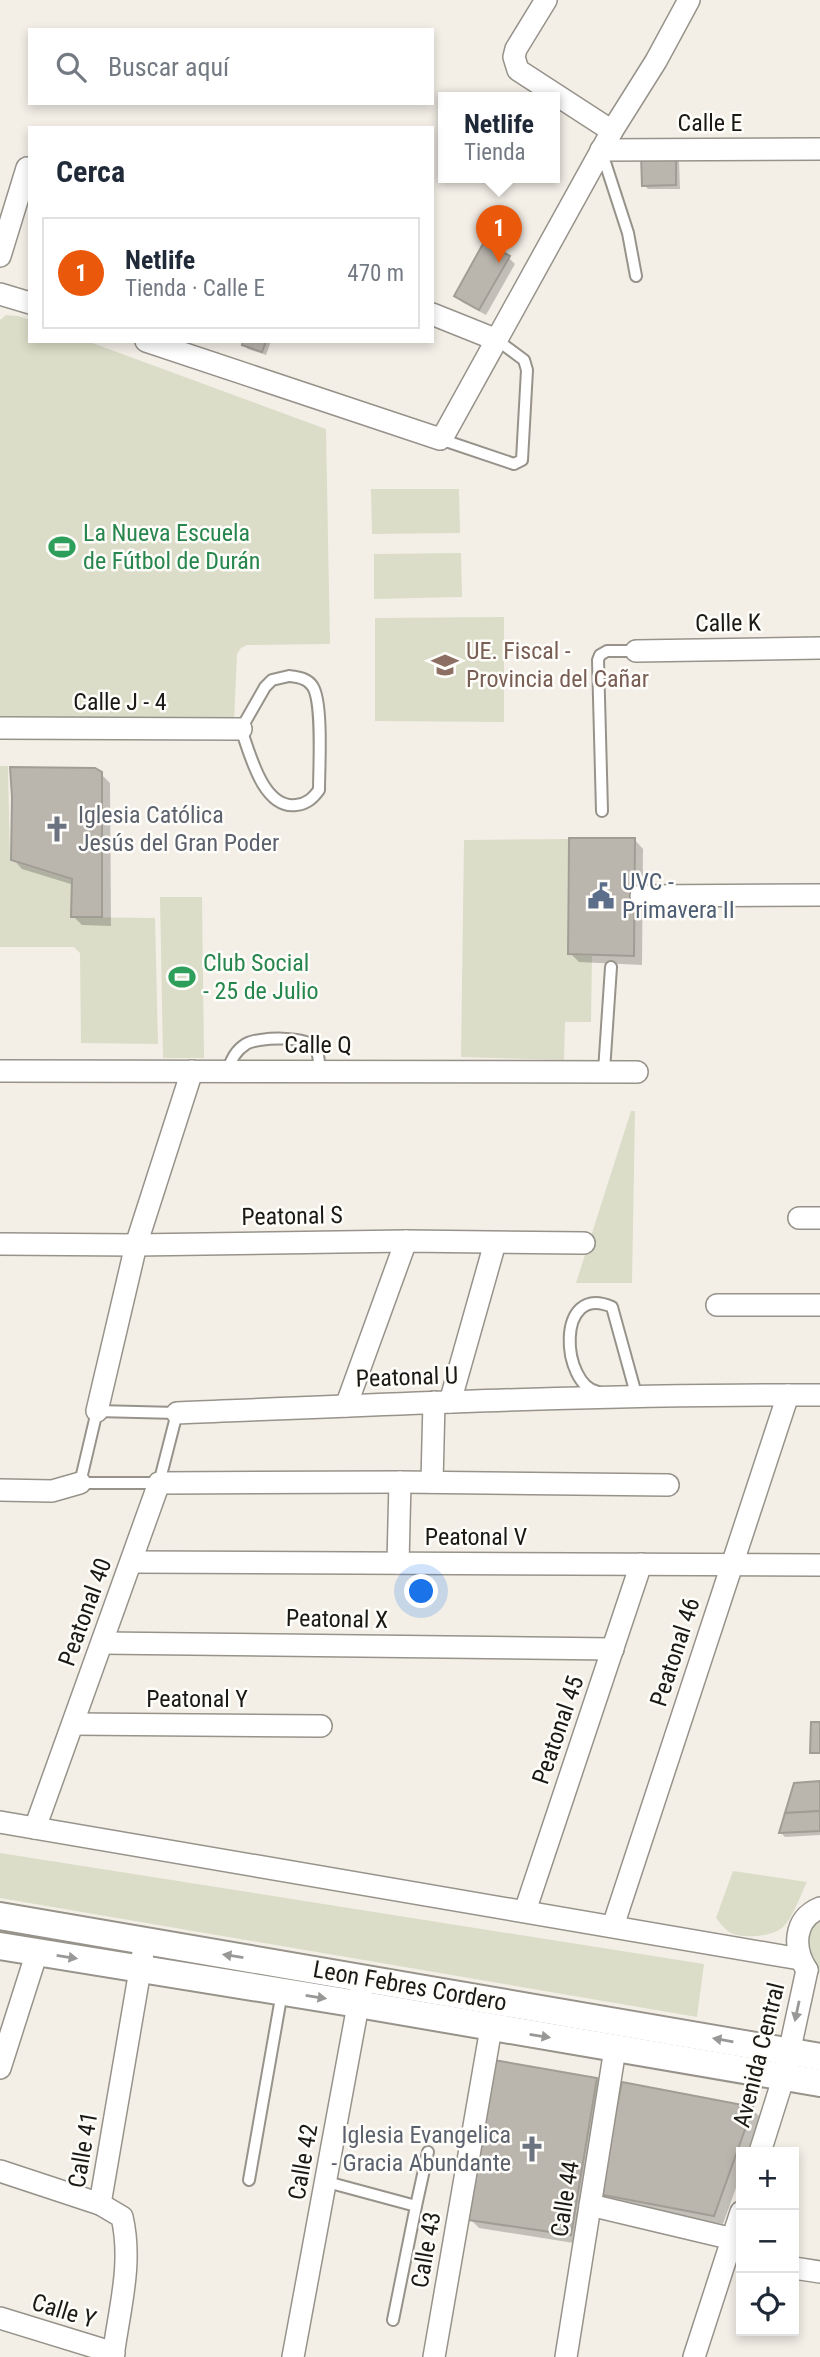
<!DOCTYPE html>
<html lang="es">
<head>
<meta charset="utf-8">
<style>
  body { margin:0; font-family:"Roboto Condensed",sans-serif; background:#f6f6f7; color:#1f2937 }
  .controls { position:absolute; right:21px; bottom:21px; display:grid; overflow:hidden; border-radius:0px; box-shadow:0 4px 10px #0003 }
  .controls button { width:63px; height:63px; display:grid; place-items:center; padding:0; border:0; border-bottom:2px solid #e0e1e3; background:#fff; color:#1f2937; font:35px sans-serif }
  .you { position:absolute; left:422px; top:1592px; width:24px; height:24px; margin:-18px; border:5px solid #fff; border-radius:50%; background:#1a73e8; box-shadow:0 0 0 10px #1a73e833 }
  .badge { display:grid; place-items:center; width:46px; height:46px; border-radius:50%; background:#ea580c; color:#fff; font-size:23px; font-weight:700 }
  .pin { position:absolute; translate:-50% -58px; filter:drop-shadow(0 2px 4px #0008) }
  .pin::after { content:''; position:absolute; top:37px; width:24px; height:21px; background:inherit; clip-path:polygon(0 0,100% 0,50% 100%) }
  .popup { position:absolute; left:438px; top:92px; width:122px; height:91px; box-sizing:border-box; display:grid; place-content:center; border-radius:0px; background:#fff; filter:drop-shadow(0 2px 5px #0005); font-size:23px; white-space:nowrap; color:#747a83 }
  .popup b { font-size:26px; color:#1f2937 }
  .popup::after { content:''; position:absolute; left:50%; top:100%; margin-left:-14px; border:14px solid transparent; border-top-color:#fff }
  .list { margin:0; padding:0; list-style:none }
  h2 { display:flex; justify-content:space-between; align-items:center; height:91px; margin:0; padding:0 28px; font-size:30px }
  h2 small { font-size:23px; font-weight:400; color:#747a83 }
  .list li { display:grid; grid-template-columns:46px 1fr auto; gap:21px; align-items:center; box-sizing:border-box; height:112px; margin:0 14px 14px; padding:0 14px; border:2px solid #e0e1e3; border-radius:0px }
  .list b { display:block; font-size:26px; white-space:nowrap }
  .list p { margin:0; font-size:23px; white-space:nowrap; color:#747a83 }
  .list em { font-size:23px; font-style:normal; color:#747a83 }
  .icon { flex:none; width:38px; height:38px; fill:none; stroke:currentColor; stroke-width:2; stroke-linecap:round; stroke-linejoin:round }
  .map { position:relative; flex:none; width:820px; height:2357px; overflow:hidden }
  .search { position:absolute; background:#fff; box-shadow:0 4px 10px #0003; left:28px; top:28px; width:406px; height:77px; display:flex; align-items:center; gap:18px; box-sizing:border-box; padding:0 24px; border-radius:0px; color:#747a83; font-size:26px }
  .panel { position:absolute; background:#fff; box-shadow:0 4px 10px #0003; left:28px; top:126px; width:406px; height:217px; border-radius:0px }
  .map>svg:first-child { display:block }
  .green { fill:#dbddc8 }
  .shadow { fill:#0003 }
  .building { fill:#bab6ae; stroke:#a19d95; stroke-width:2 }
  .lines { fill:none; stroke-linecap:round; stroke-linejoin:round }
  .service-casing { stroke:#97938b; stroke-width:14 }
  .minor-casing { stroke:#97938b; stroke-width:24 }
  .tertiary-casing { stroke:#97938b; stroke-width:30 }
  .service { stroke:#fff; stroke-width:10 }
  .minor { stroke:#fff; stroke-width:21 }
  .tertiary { stroke:#fff; stroke-width:26 }
  .oneway { fill:#989896 }
  .labels { text-anchor:middle; dominant-baseline:central; stroke-width:5; stroke-linejoin:round; paint-order:stroke }
  .street-label { font-size:24px; fill:#1a1916; stroke:#fefdf9 }
  .leisure-label { font-size:24px; fill:#27864d; stroke:#fefdf9; text-anchor:start }
  .education-label { font-size:24px; fill:#785e54; stroke:#fefdf9; text-anchor:start }
  .worship-label { font-size:24px; fill:#5b616d; stroke:#fefdf9; text-anchor:start }
  .service-label { font-size:24px; fill:#4e5e75; stroke:#fefdf9; text-anchor:start }
</style>
</head>
<body>
<div class="map">
<svg width="820" height="2357" viewBox="0 0 820 2357">
  <rect width="100%" height="100%" fill="#f3efe7"/>
  <!-- green -->
  <g class="green">
    <path d="M6,315L18,316L30,320V341H87L326,429L330,644L247,645L241,648L237,654L234,723L0,724V320Z"/>
    <path d="M371,489H459L460,533L372,534Z"/>
    <path d="M461,553L462,597L374,599V554Z"/>
    <path d="M504,617V722L375,721V618Z"/>
    <path d="M0,766H8L10,861L71,880V917L155,918L158,1044L81,1043L80,953L74,947H0Z"/>
    <path d="M568,839L567,954L592,956L591,1022H565L564,1060L461,1057L464,840Z"/>
    <path d="M160,897H202L204,1058H163Z"/>
    <path d="M631,1111H635L632,1283H576Z"/>
    <path d="M0,1853L704,1964L697,2017L0,1898Z"/>
    <path d="M733,1871L807,1882C801,1894 793,1917 784,1926C774,1937 744,1939 731,1933C725,1930 720,1923 716,1918Z"/>
    <path d="M820,1913V1973L806,1961L805,1929Z"/>
  </g>
  <!-- shadow -->
  <g class="shadow">
    <path d="M643,156L679,160L680,189H648L644,185Z"/>
    <path d="M508,257L515,264L486,315L462,302L456,295Z"/>
    <path d="M245,341H271L266,355L248,349L244,345Z"/>
    <path d="M100,773L110,783L111,926L82,925L73,916L74,885L22,869L13,859Z"/>
    <path d="M634,839L643,849L642,965L579,962L570,953Z"/>
    <path d="M820,1783V1835L785,1837L781,1833Z"/>
    <path d="M596,2079L606,2089L580,2244L479,2228L470,2219Z"/>
    <path d="M752,2109L761,2118L749,2152H741V2174L723,2224L609,2203L600,2194Z"/>
  </g>
  <!-- building -->
  <g class="building">
    <path d="M641,154H676V185L642,186Z"/>
    <path d="M484,242L510,256L479,310L454,296Z"/>
    <path d="M243,341H266L262,352L242,345Z"/>
    <path d="M10,767L95,768L102,772V917H71L72,879L11,860L12,797Z"/>
    <path d="M569,838H635L634,956L568,954Z"/>
    <path d="M811,1722H820V1753H810Z"/>
    <path d="M820,1781V1811L785,1813L794,1783Z"/>
    <path d="M820,1811V1831L779,1833L785,1813Z"/>
    <path d="M494,2060L597,2078L571,2235L468,2220Z"/>
    <path d="M622,2082L753,2107L714,2216L598,2194Z"/>
  </g>
  <g class="lines">
    <!-- service casing -->
    <g class="service-casing">
      <g id="service">
        <path d="M602,153L628,233L636,276"/>
        <path d="M440,439L514,464L522,460L527,370L524,360L497,340"/>
        <path d="M289,676C297,677 308,678 313,687C323,704 319,768 319,790C313,798 307,804 296,805C263,809 250,754 241,729L265,687L272,680Z"/>
        <path d="M602,811L598,660L600,655L607,651H636"/>
        <path d="M227,1071C232,1059 235,1051 246,1044C258,1037 308,1035 316,1049C319,1054 319,1065 320,1071"/>
        <path d="M604,1071L611,967"/>
        <path d="M598,1392C561,1385 555,1282 612,1307L636,1394L639,1397"/>
        <path d="M97,1411L177,1413L159,1483H80Z"/>
        <path d="M249,2180L282,1992"/>
        <path d="M327,2182L416,2206L393,2320"/>
        <path d="M416,2206L428,2152"/>
      </g>
    </g>
    <!-- minor casing -->
    <g class="minor-casing">
      <g id="minor">
        <path d="M546,0L516,49L514,57L518,70L612,131"/>
        <path d="M601,150L820,149"/>
        <path d="M0,256L27,168"/>
        <path d="M0,294L30,303"/>
        <path d="M432,314L497,340"/>
        <path d="M146,341L440,439L444,435L612,131L656,61L689,0"/>
        <path d="M636,651L820,648"/>
        <path d="M0,728L241,729"/>
        <path d="M641,896L820,895"/>
        <path d="M0,1071L637,1072"/>
        <path d="M799,1218H820"/>
        <path d="M0,1244L136,1245L406,1241L584,1243"/>
        <path d="M717,1305H820"/>
        <path d="M450,1402L495,1243"/>
        <path d="M346,1406L406,1241"/>
        <path d="M97,1411L136,1245L192,1071"/>
        <path d="M177,1413C391,1404 605,1394 820,1395"/>
        <path d="M432,1482L434,1402"/>
        <path d="M0,1490L52,1491L80,1483"/>
        <path d="M131,1562L820,1565"/>
        <path d="M398,1563L400,1482"/>
        <path d="M102,1643L613,1649"/>
        <path d="M73,1724L321,1726"/>
        <path d="M0,1822L800,1959"/>
        <path d="M35,1828L159,1483L400,1482L668,1485"/>
        <path d="M525,1911L641,1564"/>
        <path d="M613,1926L788,1395"/>
        <path d="M807,1970C793,1949 793,1919 820,1908"/>
        <path d="M0,2068L37,1952"/>
        <path d="M760,2152L784,2076L807,1970"/>
        <path d="M0,2171L100,2204"/>
        <path d="M590,2205L733,2239"/>
        <path d="M794,2268L820,2272"/>
        <path d="M0,2318L114,2353"/>
        <path d="M113,2357C119,2310 133,2264 122,2217L100,2204L145,1941"/>
        <path d="M293,2357L361,1989"/>
        <path d="M434,2357L491,2028"/>
        <path d="M566,2357L615,2049"/>
        <path d="M694,2357L741,2212"/>
      </g>
    </g>
    <!-- tertiary casing -->
    <g class="tertiary-casing">
      <g id="tertiary">
        <path d="M0,1916L820,2057"/>
        <path d="M0,1946L358,2004L820,2083"/>
      </g>
    </g>
    <!-- service -->
    <use href="#service" class="service"/>
    <!-- minor -->
    <use href="#minor" class="minor"/>
    <!-- tertiary -->
    <use href="#tertiary" class="tertiary"/>
  </g>
  <!-- one-way arrows -->
  <defs><path id="oneway-solid" d="M-6-.8H1V-3.2L6.5 0L1 3.2V.8H-6Z" transform="scale(1.75)"/></defs>
  <g class="oneway">
    <use href="#oneway-solid" transform="translate(233 1956) rotate(-171)"/>
    <use href="#oneway-solid" transform="translate(67 1957) rotate(9)"/>
    <use href="#oneway-solid" transform="translate(316 1997) rotate(9)"/>
    <use href="#oneway-solid" transform="translate(797 2011) rotate(102)"/>
    <use href="#oneway-solid" transform="translate(540 2036) rotate(9)"/>
    <use href="#oneway-solid" transform="translate(723 2040) rotate(-170)"/>
  </g>
  <!-- icons -->
  <defs>
    <g id="stadium-bare" transform="scale(2.1)"><path d="M0-5a6.5 5 0 1 0 0 10a6.5 5 0 1 0 0-10ZM-3.5-1.8h7v3.6h-7Z" fill="#2e9e5b" stroke="#fefdf9" stroke-width="2.5" paint-order="stroke"/></g>
    <g id="school-bare" transform="scale(2.1)"><path d="M0-5L7-2L0 1L-7-2ZM-4 1L0 2.5L4 1V4Q0 6-4 4Z" fill="#8d6e63" stroke="#fefdf9" stroke-width="2.5" paint-order="stroke"/></g>
    <g id="church-bare" transform="scale(2.1)"><path d="M-1.2-6h2.4v3.5h3.3v2.4h-3.3V6h-2.4V-.1h-3.3v-2.4h3.3Z" fill="#6b7280" stroke="#fefdf9" stroke-width="2.5" paint-order="stroke"/></g>
    <g id="civic-bare" transform="scale(2.1)"><path d="M-.6-6.5H3V-4.5H.6V-3L4-1V1h2V6H-6V1h2V-1L-.6-3ZM-1.2 2.5V6h2.4V2.5Z" fill="#5c6f8a" stroke="#fefdf9" stroke-width="2.5" paint-order="stroke"/></g>
  </defs>
  <g fill-rule="evenodd">
    <use href="#stadium-bare" x="62" y="547"/>
    <use href="#school-bare" x="445" y="665"/>
    <use href="#church-bare" x="57" y="829"/>
    <use href="#civic-bare" x="601" y="896"/>
    <use href="#stadium-bare" x="182" y="977"/>
    <use href="#church-bare" x="532" y="2149"/>
  </g>
  <g class="labels">
    <!-- street labels -->
    <g class="street-label">
      <text x="710" y="123">Calle E</text>
      <text transform="translate(728 623) rotate(-1)">Calle K</text>
      <text x="120" y="702">Calle J - 4</text>
      <text x="318" y="1045">Calle Q</text>
      <text transform="translate(292 1216) rotate(-1)">Peatonal S</text>
      <text transform="translate(407 1377) rotate(-2)">Peatonal U</text>
      <text x="476" y="1537">Peatonal V</text>
      <text transform="translate(85 1612) rotate(-70)">Peatonal 40</text>
      <text transform="translate(337 1619) rotate(1)">Peatonal X</text>
      <text transform="translate(675 1652) rotate(-72)">Peatonal 46</text>
      <text x="197" y="1699">Peatonal Y</text>
      <text transform="translate(558 1730) rotate(-71)">Peatonal 45</text>
      <text transform="translate(410 1986) rotate(10)">Leon Febres Cordero</text>
      <text transform="translate(759 2055) rotate(-76)">Avenida Central</text>
      <text transform="translate(83 2150) rotate(-80)">Calle 41</text>
      <text transform="translate(303 2162) rotate(-80)">Calle 42</text>
      <text transform="translate(565 2199) rotate(-81)">Calle 44</text>
      <text transform="translate(426 2250) rotate(-80)">Calle 43</text>
      <text transform="translate(64 2311) rotate(17)">Calle Y</text>
    </g>
    <!-- leisure labels -->
    <g class="leisure-label">
      <text x="83" y="533">La Nueva Escuela<tspan x="83" dy="28">de Fútbol de Durán</tspan></text>
      <text x="203" y="963">Club Social<tspan x="203" dy="28">- 25 de Julio</tspan></text>
    </g>
    <!-- education labels -->
    <g class="education-label">
      <text x="466" y="651">UE. Fiscal -<tspan x="466" dy="28">Provincia del Cañar</tspan></text>
    </g>
    <!-- worship labels -->
    <g class="worship-label">
      <text x="78" y="815">Iglesia Católica<tspan x="78" dy="28">Jesús del Gran Poder</tspan></text>
      <text x="511" y="2135" text-anchor="end">Iglesia Evangelica<tspan x="511" dy="28">- Gracia Abundante</tspan></text>
    </g>
    <!-- service labels -->
    <g class="service-label">
      <text x="622" y="882">UVC -<tspan x="622" dy="28">Primavera II</tspan></text>
    </g>
  </g>
</svg>
<div class="controls">
<button>+</button>
<button>−</button>
<button><svg class="icon" aria-label="locate" viewBox="0 0 24 24"><circle cx="12" cy="12" r="6"/><path d="M12 2v4M12 18v4M2 12h4M18 12h4"/></svg></button>
</div>
<div class="you"></div>
<div class="pin badge" style="left:499px;top:263px">1</div>
<div class="popup"><b>Netlife</b>Tienda</div>
<div class="search"><svg class="icon" aria-label="search" viewBox="0 0 24 24"><circle cx="10" cy="10" r="6"/><path d="M15 15l6 6"/></svg>Buscar aquí</div>
<section class="panel">
<h2>Cerca<small></small></h2>
<ul class="list">
<li><span class="badge">1</span><div><b>Netlife</b><p>Tienda · Calle E</p></div><em>470 m</em></li>
</ul>
</section>
</div>
</body>
</html>
